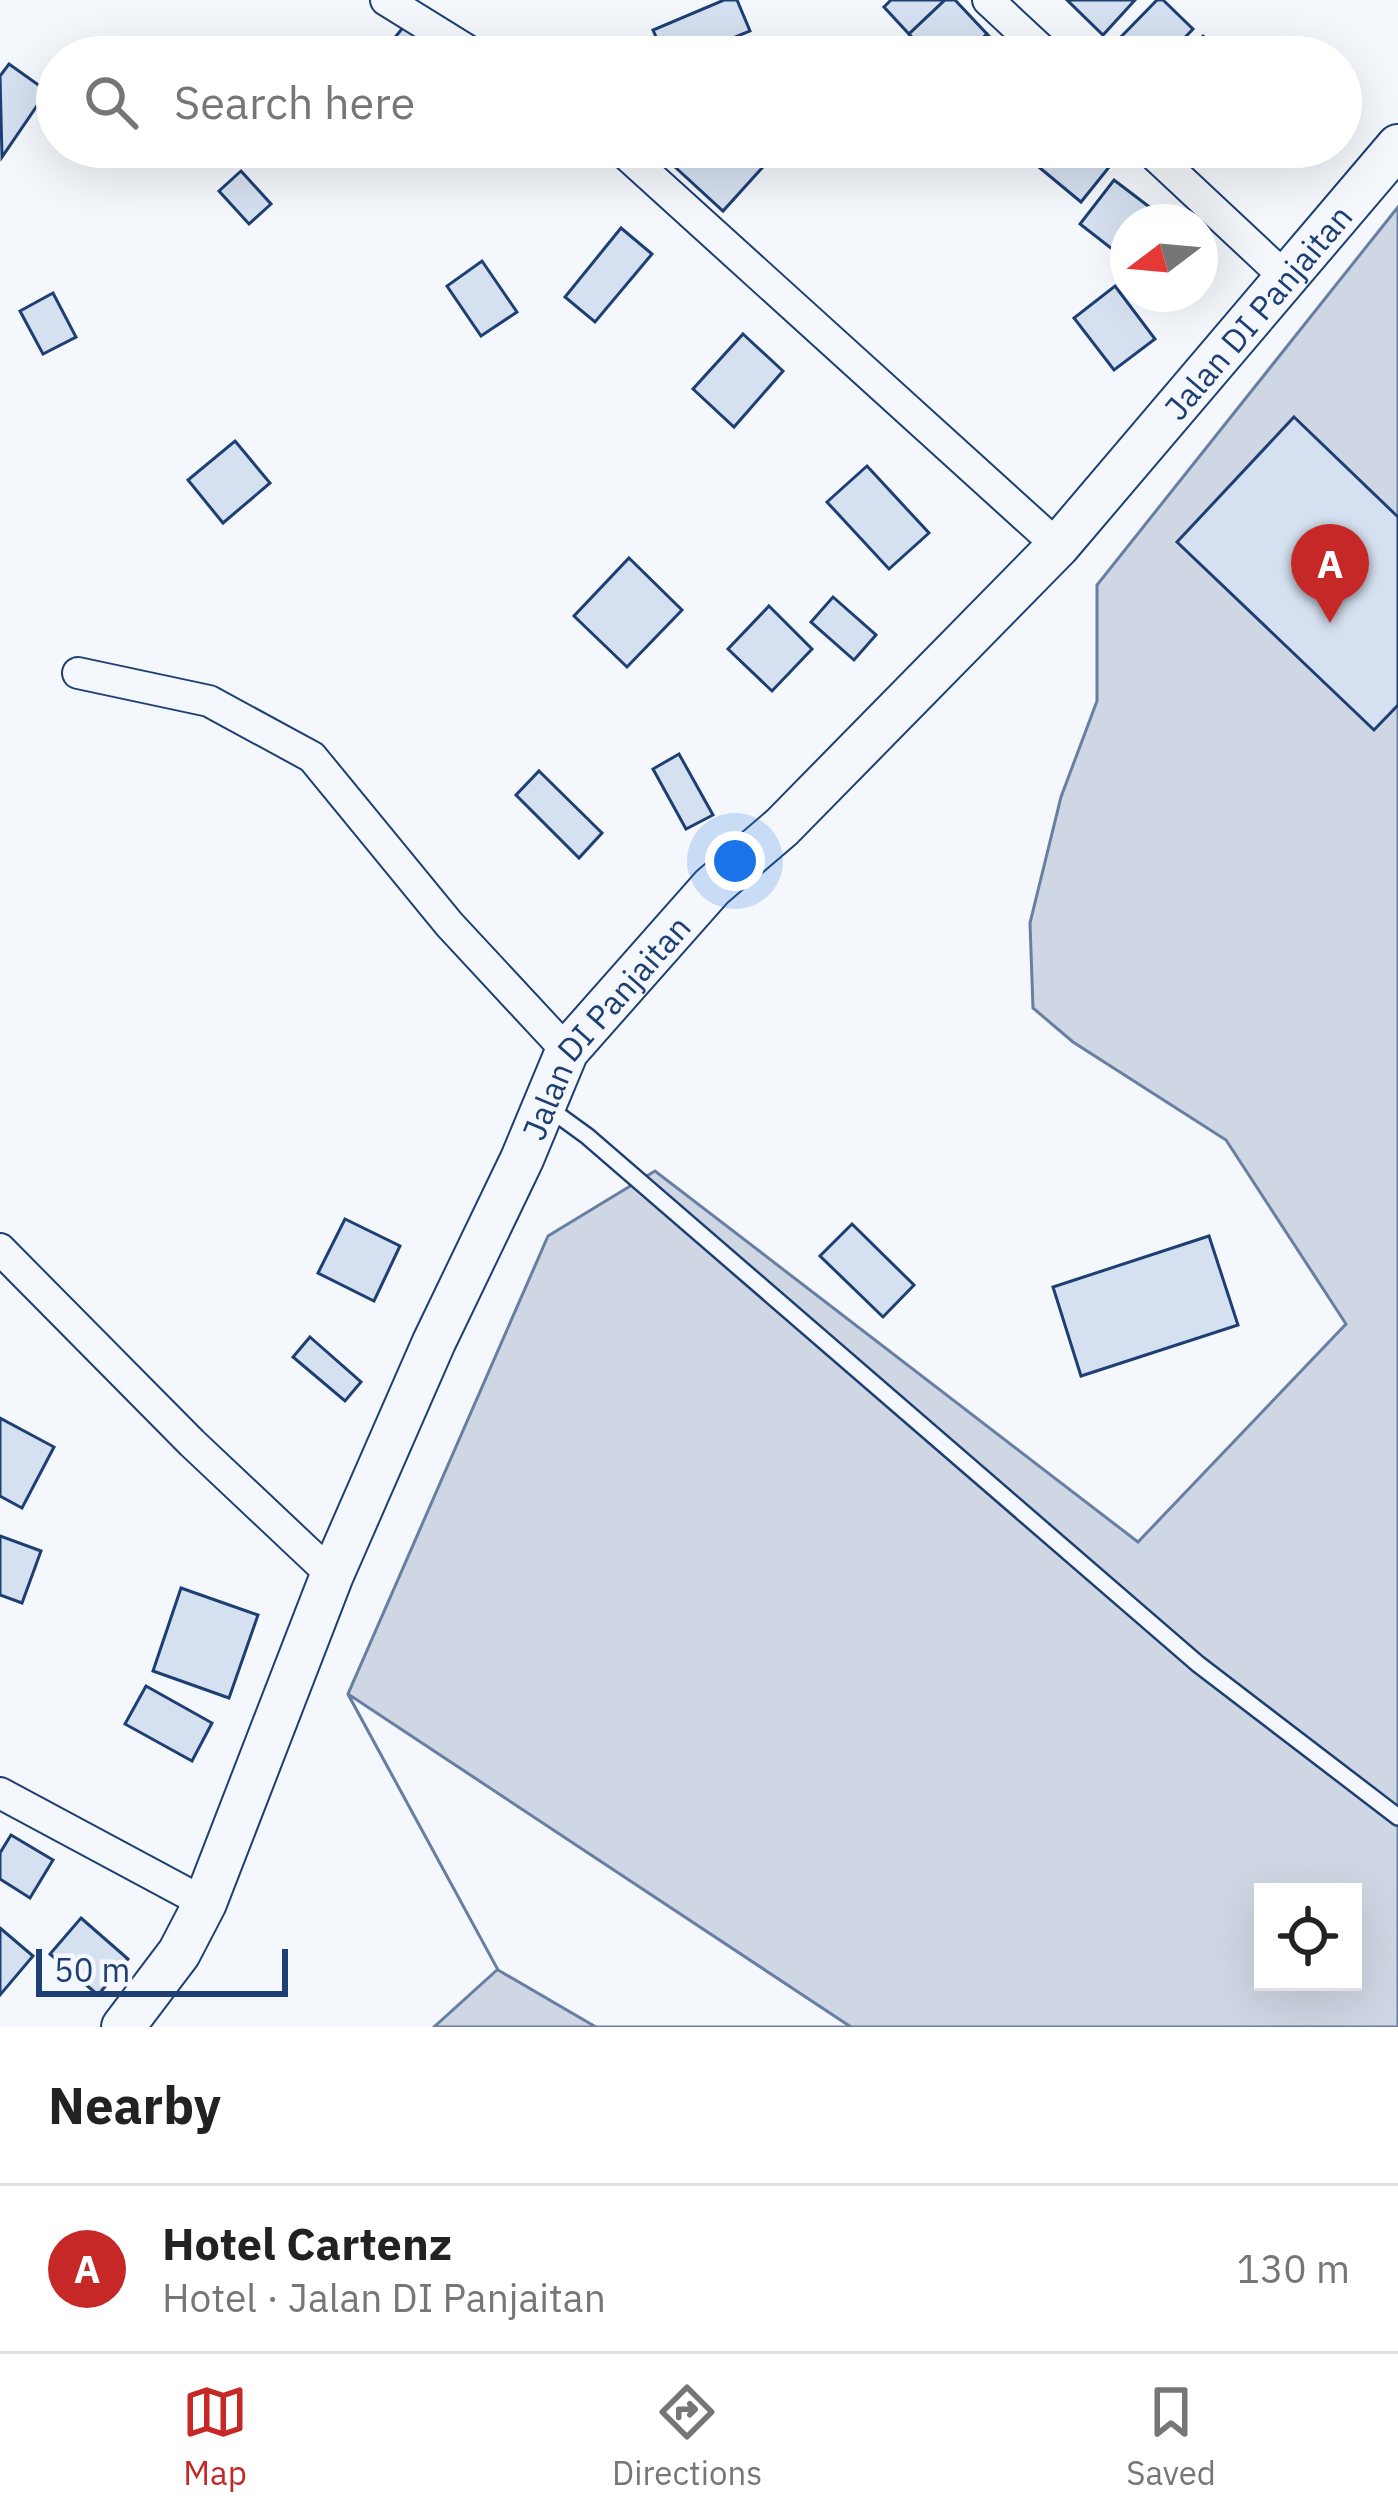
<!DOCTYPE html>
<html lang="en">
<head>
<meta charset="utf-8">
<style>
  body { margin:0; font-family:"IBM Plex Sans",sans-serif; background:#f2f2f2; color:#222 }
  .controls { position:absolute; right:36px; bottom:36px; display:grid; overflow:hidden; border-radius:0px; box-shadow:0 12px 48px #0002 }
  .controls button { width:108px; height:108px; display:grid; place-items:center; padding:0; border:0; border-bottom:3px solid #e0e0e0; background:#fff; color:#222; font:60px sans-serif }
  .compass { position:absolute; left:1110px; top:204px; width:108px; height:108px; border-radius:50%; background:#fff; box-shadow:0 12px 48px #0002; rotate:254deg }
  .scale { position:absolute; left:36px; bottom:30px; width:252px; box-sizing:border-box; padding-left:12px; border:6px solid #1d3f73; border-top:0; font-size:33px; line-height:42px; white-space:nowrap; color:#1d3f73; -webkit-text-stroke:9px #f4f7fb; paint-order:stroke }
  .you { position:absolute; left:735px; top:861px; width:42px; height:42px; margin:-30px; border:9px solid #fff; border-radius:50%; background:#1a73e8; box-shadow:0 0 0 18px #1a73e833 }
  .badge { display:grid; place-items:center; width:78px; height:78px; border-radius:50%; background:#c62828; color:#fff; font-size:39px; font-weight:700 }
  .pin { position:absolute; translate:-50% -99px; filter:drop-shadow(0 3px 6px #0008) }
  .pin::after { content:''; position:absolute; top:63px; width:42px; height:36px; background:inherit; clip-path:polygon(0 0,100% 0,50% 100%) }
  .list { margin:0; padding:0; list-style:none }
  h2 { display:flex; justify-content:space-between; align-items:center; height:156px; margin:0; padding:0 48px; font-size:51px }
  h2 small { font-size:39px; font-weight:400; color:#767676 }
  .list li { display:grid; grid-template-columns:78px 1fr auto; gap:36px; align-items:center; box-sizing:border-box; height:168px; padding:0 48px; border-top:3px solid #e0e0e0 }
  .list b { display:block; font-size:45px; white-space:nowrap }
  .list p { margin:0; font-size:39px; white-space:nowrap; color:#767676 }
  .list em { font-size:39px; font-style:normal; color:#767676 }
  .icon { flex:none; width:66px; height:66px; fill:none; stroke:currentColor; stroke-width:2; stroke-linecap:round; stroke-linejoin:round }
  .map { position:relative; flex:none; width:1398px; height:2027px; overflow:hidden }
  .search { position:absolute; background:#fff; box-shadow:0 12px 48px #0002; left:36px; right:36px; top:36px; height:132px; display:flex; align-items:center; gap:30px; box-sizing:border-box; padding:0 42px; border-radius:66px; color:#767676; font-size:45px }
  .sheet { height:324px; background:#fff }
  nav { display:flex; justify-content:space-around; align-items:center; box-sizing:border-box; height:168px; border-top:3px solid #e0e0e0; background:#fff; font-size:33px; color:#767676 }
  nav a { display:grid; justify-items:center; gap:6px }
  nav .on { color:#c62828 }
  .map>svg:first-child { display:block }
  .water { fill:#cfd7e4; stroke:#687fa3; stroke-width:3; fill-rule:evenodd }
  .pier { fill:#f4f7fb; stroke:#687fa3; stroke-width:3 }
  .building { fill:#d5e0f0; stroke:#1d3f73; stroke-width:3 }
  .lines { fill:none; stroke-linecap:round; stroke-linejoin:round }
  .service-casing { stroke:#1d3f73; stroke-width:20 }
  .minor-casing { stroke:#1d3f73; stroke-width:34 }
  .secondary-casing { stroke:#1d3f73; stroke-width:46 }
  .service { stroke:#f4f7fb; stroke-width:15 }
  .minor { stroke:#f4f7fb; stroke-width:30 }
  .secondary { stroke:#f4f7fb; stroke-width:42 }
  .labels { text-anchor:middle; dominant-baseline:central; stroke-width:9; stroke-linejoin:round; paint-order:stroke }
  .street-label { font-size:33px; fill:#1d3f73; stroke:#f4f7fb }
</style>
</head>
<body>
<div class="map">
<svg width="1398" height="2027" viewBox="0 0 1398 2027">
  <rect width="100%" height="100%" fill="#f4f7fb"/>
  <!-- water -->
  <path class="water" d="M1398,207V2027H434L498,1969L348,1694L548,1236L655,1171L1138,1542L1346,1324L1226,1140L1073,1042L1033,1008L1030,923L1061,797L1097,701V585ZM1263,1892H1353V1982H1263Z"/>
  <!-- pier -->
  <path class="pier" d="M348,1694L851,2027H596L498,1970Z"/>
  <!-- building -->
  <g class="building">
    <path d="M724,0H737L750,31L687,57H665L653,30Z"/>
    <path d="M891,0H945L909,34L884,7Z"/>
    <path d="M945,0H955L987,34L962,57H931L909,34Z"/>
    <path d="M1067,0H1135L1103,35Z"/>
    <path d="M1157,0H1163L1193,29L1166,57H1133L1117,41Z"/>
    <path d="M405,25L439,52L434,57H379Z"/>
    <path d="M987,34L1009,57H962Z"/>
    <path d="M1203,36L1225,57H1182Z"/>
    <path d="M9,64L47,91L2,157L0,76Z"/>
    <path d="M693,147H779L780,148L723,211L675,167Z"/>
    <path d="M1057,147H1098L1114,161L1081,202L1040,168Z"/>
    <path d="M241,171L271,204L249,224L219,191Z"/>
    <path d="M1114,180L1160,215L1154,222H1128L1125,259L1080,224Z"/>
    <path d="M621,228L652,254L595,322L565,297Z"/>
    <path d="M482,261L517,312L481,336L447,286Z"/>
    <path d="M1115,286L1155,339L1114,370L1074,318Z"/>
    <path d="M53,293L76,337L43,354L20,311Z"/>
    <path d="M743,334L783,371L734,427L693,389Z"/>
    <path d="M1294,417L1398,517V705L1374,730L1177,542Z"/>
    <path d="M235,441L270,483L223,523L188,480Z"/>
    <path d="M867,466L929,533L889,569L827,502Z"/>
    <path d="M629,558L682,610L627,667L574,616Z"/>
    <path d="M833,597L876,635L854,660L811,622Z"/>
    <path d="M769,606L812,649L772,691L728,649Z"/>
    <path d="M679,754L713,815L686,829L653,769Z"/>
    <path d="M539,771L602,833L579,858L516,795Z"/>
    <path d="M345,1219L400,1246L374,1301L318,1273Z"/>
    <path d="M852,1224L914,1285L883,1317L820,1256Z"/>
    <path d="M1209,1236L1238,1325L1081,1376L1053,1287Z"/>
    <path d="M310,1337L361,1382L345,1401L293,1357Z"/>
    <path d="M0,1418L54,1447L22,1508L0,1496Z"/>
    <path d="M0,1536L41,1551L22,1603L0,1595Z"/>
    <path d="M181,1588L258,1615L229,1698L153,1671Z"/>
    <path d="M146,1686L212,1723L192,1761L125,1724Z"/>
    <path d="M11,1835L53,1860L30,1898L0,1879V1853Z"/>
    <path d="M81,1918L128,1959L98,1995L50,1954Z"/>
    <path d="M0,1928L33,1956L0,1995Z"/>
  </g>
  <g class="lines">
    <!-- service casing -->
    <g class="service-casing">
      <path id="service" d="M547,1107L587,1136L1198,1664L1398,1817"/>
    </g>
    <!-- minor casing -->
    <g class="minor-casing">
      <g id="minor">
        <path d="M386,0L478,57"/>
        <path d="M988,0L1049,57"/>
        <path d="M618,147L1058,546"/>
        <path d="M1146,147L1285,277"/>
        <path d="M78,673L209,701L312,757L449,924L567,1051"/>
        <path d="M0,1249L192,1443L332,1575"/>
        <path d="M0,1793L205,1903"/>
      </g>
    </g>
    <!-- secondary casing -->
    <g class="secondary-casing">
      <g id="secondary">
        <path id="s1" d="M123,2027L179,1953L205,1903L332,1575L434,1342L522,1159L567,1051L712,887L782,827L1058,546L1398,146"/>
      </g>
    </g>
    <!-- service -->
    <use href="#service" class="service"/>
    <!-- minor -->
    <use href="#minor" class="minor"/>
    <!-- secondary -->
    <use href="#secondary" class="secondary"/>
  </g>
  <g class="labels">
    <!-- street labels -->
    <g class="street-label">
      <text stroke="none"><textPath href="#s1" startOffset="2088">Jalan DI Panjaitan</textPath></text>
      <text stroke="none"><textPath href="#s1" startOffset="1116">Jalan DI Panjaitan</textPath></text>
    </g>
  </g>
</svg>
<div class="controls">
<button><svg class="icon" aria-label="locate" viewBox="0 0 24 24"><circle cx="12" cy="12" r="6"/><path d="M12 2v4M12 18v4M2 12h4M18 12h4"/></svg></button>
</div>
<svg class="compass" viewBox="-18 -18 36 36"><path d="M0-13l5 13h-10z" fill="#e53935"/><path d="M0 13l5-13h-10z" fill="#767676"/></svg>
<div class="scale">50 m</div>
<div class="you"></div>
<div class="pin badge" style="left:1330px;top:623px">A</div>
<div class="search"><svg class="icon" aria-label="search" viewBox="0 0 24 24"><circle cx="10" cy="10" r="6"/><path d="M15 15l6 6"/></svg>Search here</div>
</div>
<section class="sheet">
<h2>Nearby<small></small></h2>
<ul class="list">
<li><span class="badge">A</span><div><b>Hotel Cartenz</b><p>Hotel · Jalan DI Panjaitan</p></div><em>130 m</em></li>
</ul>
</section>
<nav>
<a class="on"><svg class="icon" aria-label="map" viewBox="0 0 24 24"><path d="M3 6l6-2 6 2 6-2v14l-6 2-6-2-6 2zM9 4v14M15 6v14"/></svg>Map</a>
<a><svg class="icon" aria-label="directions" viewBox="0 0 24 24"><path d="M12 3l9 9-9 9-9-9zM9 14v-3h6M13 9l2 2-2 2"/></svg>Directions</a>
<a><svg class="icon" aria-label="saved" viewBox="0 0 24 24"><path d="M7 4h10v16l-5-4-5 4z"/></svg>Saved</a>
</nav>
</body>
</html>
